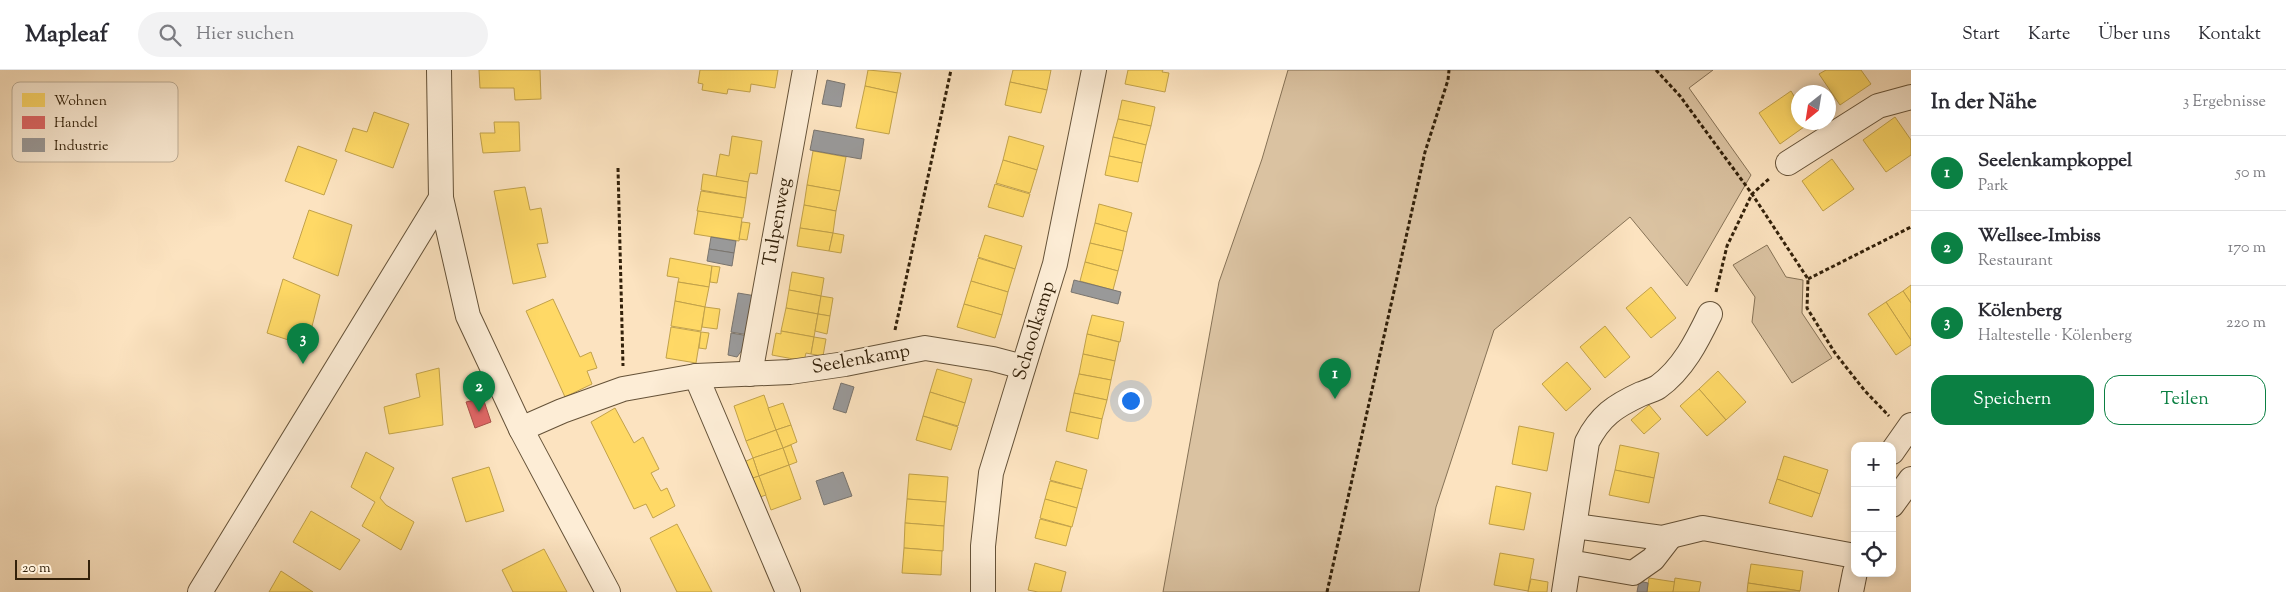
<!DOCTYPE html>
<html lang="de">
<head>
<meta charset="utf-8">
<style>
  body { margin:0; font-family:"Sorts Mill Goudy",serif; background:#f2f2f3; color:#2b2b33 }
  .controls { position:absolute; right:15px; bottom:15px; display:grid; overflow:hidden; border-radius:10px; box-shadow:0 2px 8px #0003 }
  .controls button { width:45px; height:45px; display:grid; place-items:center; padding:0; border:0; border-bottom:1px solid #e1e1e2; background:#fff; color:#2b2b33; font:25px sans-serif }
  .compass { position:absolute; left:1791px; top:15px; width:45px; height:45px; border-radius:50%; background:#fff; box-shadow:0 2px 8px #0003; rotate:210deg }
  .scale { position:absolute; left:15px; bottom:12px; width:75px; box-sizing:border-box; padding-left:5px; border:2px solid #33210a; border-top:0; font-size:14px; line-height:18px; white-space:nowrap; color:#33210a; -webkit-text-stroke:4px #fdedd6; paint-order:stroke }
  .you { position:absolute; left:1130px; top:330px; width:18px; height:18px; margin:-12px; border:4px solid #fff; border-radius:50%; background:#1a73e8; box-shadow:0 0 0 8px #1a73e833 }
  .badge { display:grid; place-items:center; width:32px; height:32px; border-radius:50%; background:#0b8043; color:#fff; font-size:16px; font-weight:700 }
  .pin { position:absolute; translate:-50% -41px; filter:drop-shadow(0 1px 2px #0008) }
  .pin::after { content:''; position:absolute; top:26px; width:18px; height:15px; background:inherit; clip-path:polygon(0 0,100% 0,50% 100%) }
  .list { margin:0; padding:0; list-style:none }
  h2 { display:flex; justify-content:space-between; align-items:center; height:65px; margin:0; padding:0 20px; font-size:21px }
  h2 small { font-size:16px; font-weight:400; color:#7c7c81 }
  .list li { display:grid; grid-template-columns:32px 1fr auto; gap:15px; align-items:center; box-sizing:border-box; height:75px; padding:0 20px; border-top:1px solid #e1e1e2 }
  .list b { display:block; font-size:19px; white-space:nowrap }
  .list p { margin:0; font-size:16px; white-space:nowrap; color:#7c7c81 }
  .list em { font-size:16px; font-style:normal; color:#7c7c81 }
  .actions { display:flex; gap:10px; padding:15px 20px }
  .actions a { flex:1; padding:11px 0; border:1px solid #0b8043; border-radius:15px; text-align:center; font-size:18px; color:#0b8043 }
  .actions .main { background:#0b8043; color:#fff }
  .icon { flex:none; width:28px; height:28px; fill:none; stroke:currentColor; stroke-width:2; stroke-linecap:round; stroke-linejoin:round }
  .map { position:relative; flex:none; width:1911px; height:522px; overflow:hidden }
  header { display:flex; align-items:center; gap:30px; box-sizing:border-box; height:70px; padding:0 25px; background:#fff; border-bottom:1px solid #e1e1e2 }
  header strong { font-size:24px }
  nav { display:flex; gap:28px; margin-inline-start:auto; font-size:18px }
  .search { width:350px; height:45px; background:#f2f2f3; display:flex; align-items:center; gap:12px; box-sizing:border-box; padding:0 18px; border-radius:28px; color:#7c7c81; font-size:19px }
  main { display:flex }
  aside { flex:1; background:#fff }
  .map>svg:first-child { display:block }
  .green { fill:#dac2a1; stroke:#867256 }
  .homes { fill:#ffd966; stroke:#c2a24a }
  .shops { fill:#e06666; stroke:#ac514a }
  .industry { fill:#999; stroke:#7a756e }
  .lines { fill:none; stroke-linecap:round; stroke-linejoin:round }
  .street-casing { stroke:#655238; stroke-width:26 }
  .path { stroke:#33210a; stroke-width:3; stroke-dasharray:4 2.5; stroke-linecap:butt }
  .street { stroke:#fdedd6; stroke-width:24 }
  .labels { text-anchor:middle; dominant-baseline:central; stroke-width:5; stroke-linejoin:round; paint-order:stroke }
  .street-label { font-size:19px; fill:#33210a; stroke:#fdedd6 }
  .key { fill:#fdedd6; stroke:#c0b099; stroke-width:1 }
  .key-label { font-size:14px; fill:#33210a }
</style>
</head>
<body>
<header>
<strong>Mapleaf</strong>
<div class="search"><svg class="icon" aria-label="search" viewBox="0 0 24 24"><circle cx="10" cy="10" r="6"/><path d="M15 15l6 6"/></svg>Hier suchen</div>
<nav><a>Start</a><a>Karte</a><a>Über uns</a><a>Kontakt</a></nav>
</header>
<main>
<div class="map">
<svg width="1911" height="522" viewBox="0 0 1911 522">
  <rect width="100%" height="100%" fill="#fce3c0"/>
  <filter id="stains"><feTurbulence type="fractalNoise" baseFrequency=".004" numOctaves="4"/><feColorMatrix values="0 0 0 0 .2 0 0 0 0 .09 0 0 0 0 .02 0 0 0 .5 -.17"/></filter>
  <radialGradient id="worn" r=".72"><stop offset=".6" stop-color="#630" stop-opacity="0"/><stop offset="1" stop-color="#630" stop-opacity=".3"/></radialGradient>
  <!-- green -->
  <g class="green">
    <path d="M1288,0H1713L1689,18L1751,105L1687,216L1630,147L1494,260L1436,437L1419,522H1163L1219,212L1262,89Z"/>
    <path d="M1767,175L1786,207L1803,210L1802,243L1832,288L1792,313L1752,252L1755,227L1733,195Z"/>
  </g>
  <!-- homes -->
  <g class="homes">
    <path d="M479,0H540L541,29L515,30L514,18H480Z"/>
    <path d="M700,0H778L775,18L751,14L750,22L728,19L727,24L702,20L703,14L698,13Z"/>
    <path d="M868,0L901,3L897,23L865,16Z"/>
    <path d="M1013,0H1051L1047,20L1010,12Z"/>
    <path d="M1128,0H1163L1162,2L1169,3L1165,22L1125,14Z"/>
    <path d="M1826,0H1861L1871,14L1840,35L1819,4Z"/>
    <path d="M1010,12L1047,20L1041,43L1005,35Z"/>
    <path d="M865,16L897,23L889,64L856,58Z"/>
    <path d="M1791,21L1798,33V52H1811L1780,74L1759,43Z"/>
    <path d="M1122,30L1155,37L1151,56L1118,49Z"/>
    <path d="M374,42L409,54L393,98L345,81L353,58L367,62Z"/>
    <path d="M1895,47L1911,70V85L1886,102L1863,70Z"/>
    <path d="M1118,49L1151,56L1146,75L1113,67Z"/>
    <path d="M494,52H519L520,81L483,83L480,63H495Z"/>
    <path d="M732,66L762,71L757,104L750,103L748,112L716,107L720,84L729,86Z"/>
    <path d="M1009,66L1044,76L1037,100L1003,90Z"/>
    <path d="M1113,67L1146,75L1142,93L1109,86Z"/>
    <path d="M298,76L337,90L324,125L285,111Z"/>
    <path d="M813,81L846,87L840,121L807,115Z"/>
    <path d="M1109,86L1142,93L1138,112L1105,105Z"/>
    <path d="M1832,89L1854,119L1823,141L1802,111Z"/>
    <path d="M1003,90L1037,100L1030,123L996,113Z"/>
    <path d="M703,104L748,112L746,128L701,120Z"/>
    <path d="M995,114L1030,124L1023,147L988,137Z"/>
    <path d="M807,115L840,121L836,141L804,135Z"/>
    <path d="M525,117L530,140L541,138L548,173L537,174L546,207L513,214L494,121Z"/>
    <path d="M701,121L746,128L743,148L697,141Z"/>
    <path d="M1099,134L1132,143L1127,162L1095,153Z"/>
    <path d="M804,135L836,141L833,163L800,158Z"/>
    <path d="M309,140L352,155L338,206L293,188Z"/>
    <path d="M698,141L742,148L739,171L694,164Z"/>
    <path d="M742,152L750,153L747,170L739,169Z"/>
    <path d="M1095,153L1127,162L1123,181L1090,173Z"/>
    <path d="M800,158L833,163L829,181L797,176Z"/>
    <path d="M833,163L844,165L841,183L829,181Z"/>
    <path d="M985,165L1022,176L1015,199L978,187Z"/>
    <path d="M1090,173L1123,181L1118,201L1085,192Z"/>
    <path d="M670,188L712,196L709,217L678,212L679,208L667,206Z"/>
    <path d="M978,188L1015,199L1008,222L971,211Z"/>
    <path d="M1085,192L1118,201L1113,220L1080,211Z"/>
    <path d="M712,196L720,197L717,213L710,212Z"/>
    <path d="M792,202L824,208L821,226L789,220Z"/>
    <path d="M283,209L320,225L307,276L267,263Z"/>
    <path d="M971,211L1008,222L1002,245L964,234Z"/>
    <path d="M678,212L709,217L705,237L675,231Z"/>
    <path d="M1911,215V233L1903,221Z"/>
    <path d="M1651,217L1676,248L1651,268L1626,238Z"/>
    <path d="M789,220L821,226L818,244L786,238Z"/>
    <path d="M1903,221L1911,233V270L1886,232Z"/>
    <path d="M821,226L833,228L830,246L818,244Z"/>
    <path d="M553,229L580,287L591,282L597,298L587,301L592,314L565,327L526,241Z"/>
    <path d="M675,231L705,237L701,261L671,256Z"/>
    <path d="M1886,232L1911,270V275L1896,285L1868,244Z"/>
    <path d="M964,234L1002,245L995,268L957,257Z"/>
    <path d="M705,237L720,239L717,259L702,257Z"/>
    <path d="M786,238L818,244L814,267L781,261Z"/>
    <path d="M818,244L830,246L827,264L815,261Z"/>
    <path d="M1092,245L1124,252L1120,272L1087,264Z"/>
    <path d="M1605,256L1630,287L1605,308L1580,277Z"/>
    <path d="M671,257L701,262L696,293L666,288Z"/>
    <path d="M781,261L814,267L811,284L806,283L804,291L772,285L776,263L781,264Z"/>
    <path d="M701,262L709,263L706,279L699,278Z"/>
    <path d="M1087,264L1119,272L1115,291L1083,284Z"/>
    <path d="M814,267L826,269L823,286L811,284Z"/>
    <path d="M1083,284L1115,291L1111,310L1079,304Z"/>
    <path d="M1567,292L1591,319L1566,341L1542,314Z"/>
    <path d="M439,298L443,355L389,364L384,337L420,327L416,304Z"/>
    <path d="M937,299L972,309L965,333L930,322Z"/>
    <path d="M1718,301L1746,332L1726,350L1699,319Z"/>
    <path d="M1079,304L1111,310L1107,330L1074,323Z"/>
    <path d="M1699,319L1726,350L1707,366L1680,336Z"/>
    <path d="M930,322L965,333L958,356L923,346Z"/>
    <path d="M1074,323L1107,330L1102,349L1070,342Z"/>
    <path d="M764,325L776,360L746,371L734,336Z"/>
    <path d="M783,333L791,355L776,360L768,338Z"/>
    <path d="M1649,335L1661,349L1644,364L1631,350Z"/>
    <path d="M615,338L634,373L643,367L659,399L651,403L661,421L667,418L675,436L653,448L646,434L634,439L591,352Z"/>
    <path d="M1070,342L1102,349L1098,369L1066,361Z"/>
    <path d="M923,346L958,357L951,380L916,370Z"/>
    <path d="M791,355L797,372L783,378L776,360Z"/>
    <path d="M1519,356L1554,363L1547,401L1512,394Z"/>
    <path d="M776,360L783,378L753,388L746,371Z"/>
    <path d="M791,375L797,392L789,395L783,378Z"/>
    <path d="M1620,375L1659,383L1654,408L1615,400Z"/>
    <path d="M783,378L789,395L759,406L753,388Z"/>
    <path d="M366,382L394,398L380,428L386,435L414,452L401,480L362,456L375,432L351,417Z"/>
    <path d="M1784,386L1828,400L1820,424L1777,409Z"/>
    <path d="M753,388L759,406L750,409L744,392Z"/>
    <path d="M1056,391L1087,400L1082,419L1050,410Z"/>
    <path d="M789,395L801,429L771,440L759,406Z"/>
    <path d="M489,397L504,441L466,452L452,408Z"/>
    <path d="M1615,400L1654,408L1649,433L1609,425Z"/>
    <path d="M909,404L948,407L946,432L907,429Z"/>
    <path d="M759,406L766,425L757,428L750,409Z"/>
    <path d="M1777,409L1820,424L1812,447L1769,433Z"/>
    <path d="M1050,411L1082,419L1077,438L1045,429Z"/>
    <path d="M1496,416L1531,423L1524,460L1489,454Z"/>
    <path d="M907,429L946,432L944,456L905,453Z"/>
    <path d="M1045,429L1077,438L1072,457L1040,448Z"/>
    <path d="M311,441L360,470L340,500L293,472Z"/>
    <path d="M1040,449L1071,457L1066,476L1035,468Z"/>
    <path d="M905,453L944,456L943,481L904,478Z"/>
    <path d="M677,454L712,522H677L650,468Z"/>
    <path d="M904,478L942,481L941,505L902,503Z"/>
    <path d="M544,479L567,522H513L502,500Z"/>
    <path d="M1500,483L1534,489L1528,521L1494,515Z"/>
    <path d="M1035,493L1066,502L1061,522H1038L1028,520Z"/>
    <path d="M1751,494L1803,501L1800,521L1748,513Z"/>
    <path d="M281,501L313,522H269Z"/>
    <path d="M1649,508L1675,512L1673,522H1647Z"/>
    <path d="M1675,508L1701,512L1699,522H1673Z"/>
    <path d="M1531,509L1548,512L1547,522H1528Z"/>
    <path d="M1748,513L1800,521L1747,522Z"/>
  </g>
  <!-- shops -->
  <path class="shops" d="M483,328L491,352L475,358L466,332Z"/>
  <!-- industry -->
  <g class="industry">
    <path d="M827,10L845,14L841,37L822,34Z"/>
    <path d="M814,60L864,69L861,89L810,80Z"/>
    <path d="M711,167L736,171L734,183L709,179Z"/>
    <path d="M709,179L734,183L732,196L707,191Z"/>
    <path d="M1074,210L1121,222L1118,234L1071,222Z"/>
    <path d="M738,223L756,226L749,265L731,262Z"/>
    <path d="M731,263L749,266L748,272L737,287L728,285Z"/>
    <path d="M841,313L854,317L846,343L833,339Z"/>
    <path d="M843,402L852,426L824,435L816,411Z"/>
    <path d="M1639,511L1648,513L1647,522H1637Z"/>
  </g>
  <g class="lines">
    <!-- street casing -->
    <g class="street-casing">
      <g id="street">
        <path d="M439,0L441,128L468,246L521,359L608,522"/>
        <path d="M1788,93L1878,36L1911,27"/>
        <path d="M750,304L805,0"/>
        <path d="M696,306L788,522"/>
        <path d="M521,359L562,341L623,319L696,306L790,302L845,294L925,278L993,289L1023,297"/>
        <path d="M1892,382L1911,355"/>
        <path d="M1892,435L1911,409"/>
        <path d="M1575,456L1662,468L1703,458L1855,486"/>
        <path d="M1569,492L1633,503L1653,489L1670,467"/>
        <path d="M200,522L441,128"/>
        <path d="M983,522V476L991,403L1055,194L1094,0"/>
        <path d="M1564,522L1587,372C1600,346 1615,336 1641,324C1646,322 1653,320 1658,317C1683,299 1697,271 1710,244"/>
        <path d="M1851,522L1855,502"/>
      </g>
    </g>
    <!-- path -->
    <g class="path">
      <path d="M1656,0L1680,26L1752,124L1808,209L1807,238L1835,283L1865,321L1889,346"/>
      <path d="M618,98L623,296"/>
      <path d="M1808,209L1911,157"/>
      <path d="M1716,222L1727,176L1752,124L1770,108"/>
      <path d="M895,260L951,0"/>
      <path d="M1327,522L1425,82L1448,10L1449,0"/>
    </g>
    <!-- street -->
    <use href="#street" class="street"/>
  </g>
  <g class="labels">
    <!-- street labels -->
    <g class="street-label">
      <text transform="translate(778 152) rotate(-80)">Tulpenweg</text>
      <text transform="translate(1035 261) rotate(-73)">Schoolkamp</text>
      <text transform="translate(861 290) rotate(-10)">Seelenkamp</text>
    </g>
  </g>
  <!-- legend -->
  <rect x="12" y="12" width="166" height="80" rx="8" class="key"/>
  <rect x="22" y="23" width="23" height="14" fill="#ffd966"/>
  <rect x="22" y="46" width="23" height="13" fill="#e06666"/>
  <rect x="22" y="68" width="23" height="14" fill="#999"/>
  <g class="key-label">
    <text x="54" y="35">Wohnen</text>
    <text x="54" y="57">Handel</text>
    <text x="54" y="80">Industrie</text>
  </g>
  <rect width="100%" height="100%" filter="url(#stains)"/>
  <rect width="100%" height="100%" fill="url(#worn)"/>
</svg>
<div class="controls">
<button>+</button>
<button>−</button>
<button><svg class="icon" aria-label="locate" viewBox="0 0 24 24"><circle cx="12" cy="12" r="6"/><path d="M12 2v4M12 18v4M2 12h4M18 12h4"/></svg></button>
</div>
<svg class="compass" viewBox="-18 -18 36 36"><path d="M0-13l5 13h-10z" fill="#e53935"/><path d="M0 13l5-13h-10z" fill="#7c7c81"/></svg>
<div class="scale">20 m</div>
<div class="you"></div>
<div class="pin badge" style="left:1335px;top:329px">1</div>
<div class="pin badge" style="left:479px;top:342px">2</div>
<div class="pin badge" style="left:303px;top:294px">3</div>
</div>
<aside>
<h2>In der Nähe<small>3 Ergebnisse</small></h2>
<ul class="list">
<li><span class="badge">1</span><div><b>Seelenkampkoppel</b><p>Park</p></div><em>50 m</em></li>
<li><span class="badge">2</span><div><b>Wellsee-Imbiss</b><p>Restaurant</p></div><em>170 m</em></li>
<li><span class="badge">3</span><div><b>Kölenberg</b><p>Haltestelle · Kölenberg</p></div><em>220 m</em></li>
</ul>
<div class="actions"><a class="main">Speichern</a><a>Teilen</a></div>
</aside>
</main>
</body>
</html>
